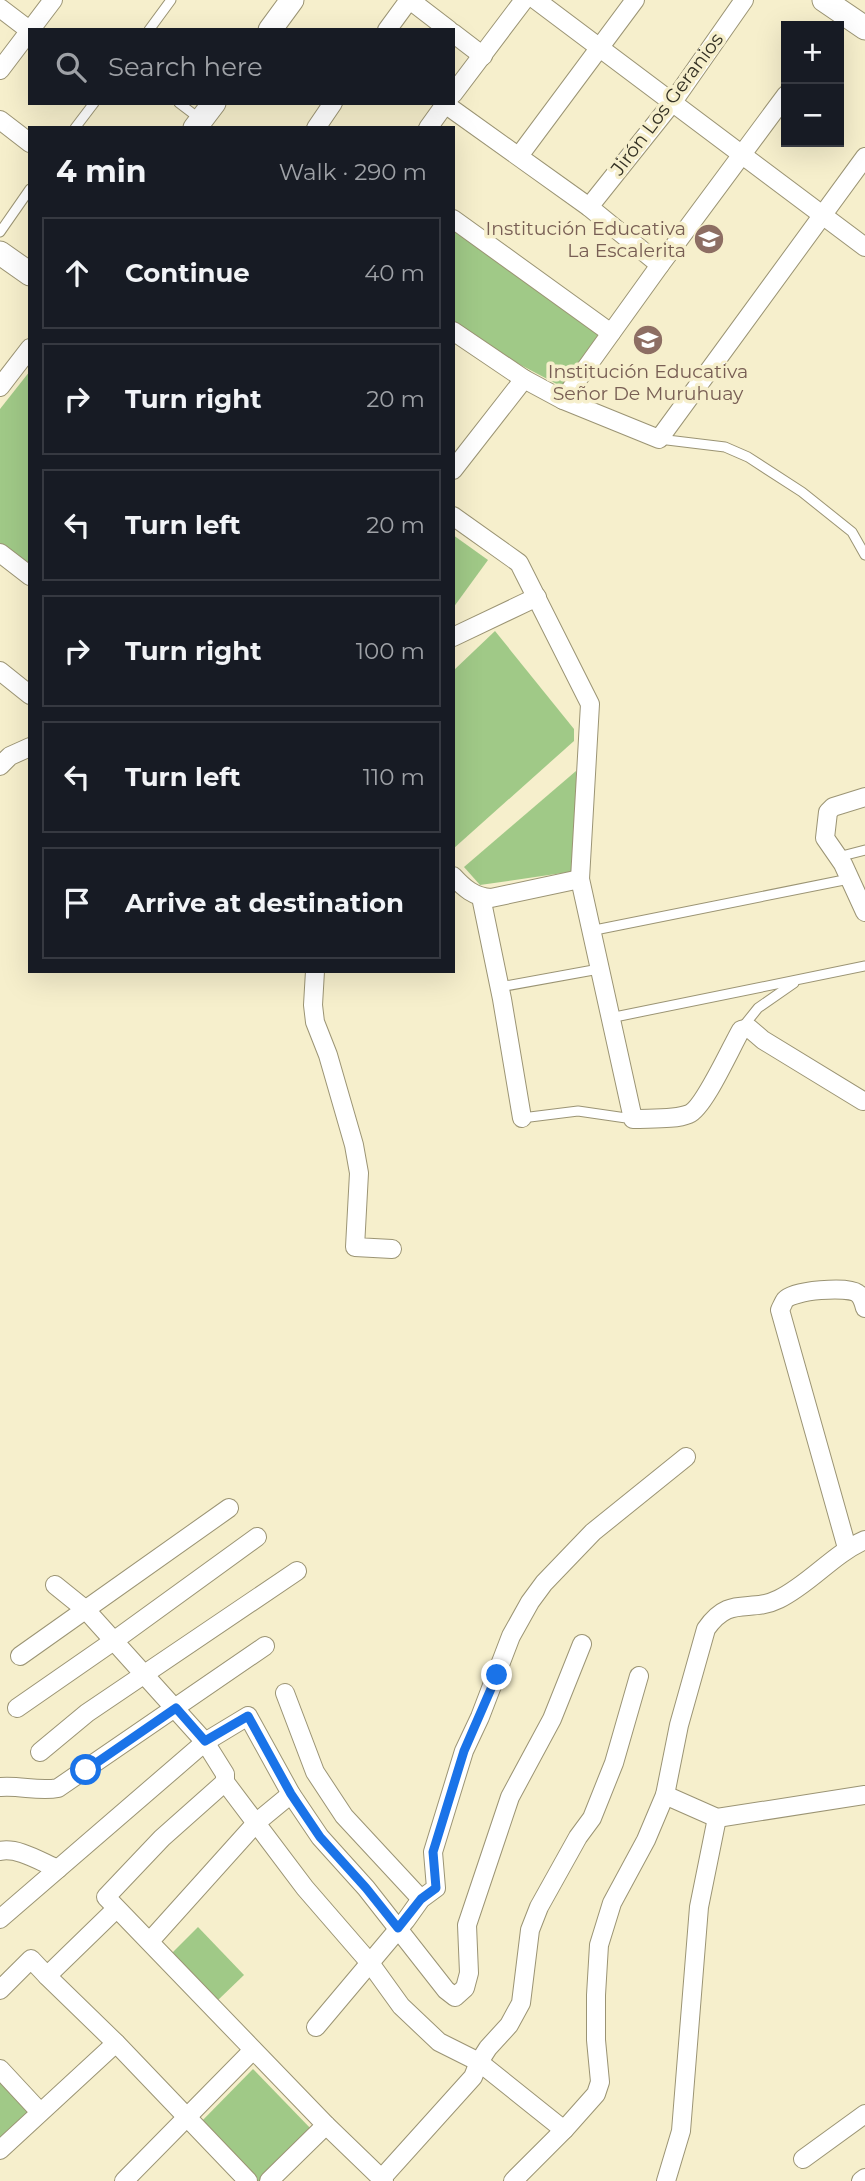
<!DOCTYPE html>
<html lang="en">
<head>
<meta charset="utf-8">
<style>
  body { margin:0; font-family:Montserrat,sans-serif; background:#242831; color:#f1f3f6 }
  .controls { position:absolute; right:21px; top:21px; display:grid; overflow:hidden; border-radius:0px; box-shadow:0 7px 28px #0002 }
  .controls button { width:63px; height:63px; display:grid; place-items:center; padding:0; border:0; border-bottom:2px solid #363941; background:#171b24; color:#f1f3f6; font:35px sans-serif }
  .stop { position:absolute; width:21px; height:21px; margin:-16px; border:5px solid #1a73e8; border-radius:50%; background:#fff }
  .stop.end { background:#1a73e8; border-color:#fff; box-shadow:0 2px 7px #0008 }
  .list { margin:0; padding:0; list-style:none }
  h2 { display:flex; justify-content:space-between; align-items:center; height:91px; margin:0; padding:0 28px; font-size:30px }
  h2 small { font-size:23px; font-weight:400; color:#9ea1a6 }
  .list li { display:grid; grid-template-columns:46px 1fr auto; gap:21px; align-items:center; box-sizing:border-box; height:112px; margin:0 14px 14px; padding:0 14px; border:2px solid #363941; border-radius:0px }
  .list b { display:block; font-size:26px; white-space:nowrap }
  .list em { font-size:23px; font-style:normal; color:#9ea1a6 }
  .icon { flex:none; width:38px; height:38px; fill:none; stroke:currentColor; stroke-width:2; stroke-linecap:round; stroke-linejoin:round }
  .map { position:relative; flex:none; width:865px; height:2181px; overflow:hidden }
  .search { position:absolute; background:#171b24; box-shadow:0 7px 28px #0002; left:28px; top:28px; width:427px; height:77px; display:flex; align-items:center; gap:18px; box-sizing:border-box; padding:0 24px; border-radius:0px; color:#9ea1a6; font-size:26px }
  .panel { position:absolute; background:#171b24; box-shadow:0 7px 28px #0002; left:28px; top:126px; width:427px; height:847px; border-radius:0px }
  .map>svg:first-child { display:block }
  .green { fill:#a0c987 }
  .lines { fill:none; stroke-linecap:round; stroke-linejoin:round }
  .service-casing { stroke:#9b9474; stroke-width:11 }
  .minor-casing { stroke:#9b9474; stroke-width:20 }
  .tertiary-casing { stroke:#9b9474; stroke-width:25 }
  .service { stroke:#fff; stroke-width:9 }
  .minor { stroke:#fff; stroke-width:18 }
  .tertiary { stroke:#fff; stroke-width:23 }
  .route { stroke:#1a73e8; stroke-width:9 }
  .labels { text-anchor:middle; dominant-baseline:central; stroke-width:7; stroke-linejoin:round; paint-order:stroke }
  .street-label { font-size:19px; fill:#343124; stroke:#f6efcc }
  .education-label { font-size:19px; fill:#785e54; stroke:#f6efcc; text-anchor:end }
</style>
</head>
<body>
<div class="map">
<svg width="865" height="2181" viewBox="0 0 865 2181">
  <rect width="100%" height="100%" fill="#f6efcc"/>
  <!-- green -->
  <g class="green">
    <path d="M453,227L605,338L568,390L502,355L453,321Z"/>
    <path d="M30,371V566L0,543V409Z"/>
    <path d="M453,535L488,560L453,608Z"/>
    <path d="M495,631L574,729V741L453,849V671Z"/>
    <path d="M576,771V871L480,885L464,867Z"/>
    <path d="M198,1927L244,1975L217,2001L171,1954Z"/>
    <path d="M253,2069L313,2131L263,2181H253L197,2126Z"/>
    <path d="M0,2077L37,2110L0,2146Z"/>
  </g>
  <g class="lines">
    <!-- service casing -->
    <g class="service-casing">
      <g id="service">
        <path d="M149,30L171,0"/>
        <path d="M179,103L200,119"/>
        <path d="M75,128L94,103"/>
        <path d="M0,232L30,189"/>
        <path d="M659,439L725,447L748,457L802,492L852,532L865,555"/>
        <path d="M838,857L865,850"/>
        <path d="M590,931L849,879"/>
        <path d="M500,987L599,969"/>
        <path d="M610,1018L865,966"/>
        <path d="M742,1028L758,1008L794,983"/>
        <path d="M522,1118L578,1111L633,1119"/>
      </g>
    </g>
    <!-- minor casing -->
    <g class="minor-casing">
      <g id="minor">
        <path d="M410,0L449,30"/>
        <path d="M536,0L865,247"/>
        <path d="M0,8L29,30"/>
        <path d="M387,30L409,0"/>
        <path d="M453,33L483,56"/>
        <path d="M0,70L53,0"/>
        <path d="M453,94L524,0"/>
        <path d="M445,104L589,207L660,265"/>
        <path d="M0,120L30,143"/>
        <path d="M316,128L333,103"/>
        <path d="M428,128L446,103"/>
        <path d="M519,156L635,0"/>
        <path d="M589,207L672,103L744,0"/>
        <path d="M453,219L611,333"/>
        <path d="M453,331L524,379L563,400L659,439L865,157"/>
        <path d="M0,387L30,348"/>
        <path d="M563,400L660,265L786,95"/>
        <path d="M453,470L524,379"/>
        <path d="M453,516L519,563L590,704L580,879L633,1119C649,1118 675,1120 689,1114C704,1108 731,1047 741,1030L749,1028L763,1040L863,1101"/>
        <path d="M0,553L30,576"/>
        <path d="M453,637L537,597"/>
        <path d="M0,671L30,695"/>
        <path d="M0,766L10,756L30,747"/>
        <path d="M865,797L833,807L828,812L825,838L843,864L865,912"/>
        <path d="M453,876C464,888 474,897 491,898L580,879"/>
        <path d="M481,897L502,999L522,1118"/>
        <path d="M315,971L313,1005L315,1022L328,1055L354,1145L359,1173L355,1247L392,1249"/>
        <path d="M847,1548L780,1310C781,1308 784,1301 785,1300C793,1290 848,1286 857,1293C863,1297 863,1302 865,1308"/>
        <path d="M55,1585L86,1610L205,1742L225,1774V1782L305,1888L370,1963L401,2006L439,2042L479,2062L564,2130"/>
        <path d="M20,1656L229,1508"/>
        <path d="M285,1693L315,1772L344,1816L421,1899"/>
        <path d="M17,1708L115,1640L257,1537"/>
        <path d="M40,1752L87,1713L297,1571"/>
        <path d="M225,1782L162,1838L106,1897L326,2125L384,2181"/>
        <path d="M0,1787C20,1785 39,1792 58,1788L265,1646"/>
        <path d="M665,1795L717,1818L865,1795"/>
        <path d="M0,1851C18,1847 41,1862 58,1869"/>
        <path d="M0,1919L205,1742L248,1716L291,1794L320,1837L366,1888L446,1990L455,1997L465,1988L469,1973L467,1925L510,1797L552,1719L582,1644"/>
        <path d="M150,1941L257,1822L291,1794"/>
        <path d="M47,1976L116,2043L248,2181"/>
        <path d="M0,1990L31,1959L47,1976L116,1909"/>
        <path d="M316,2027L406,1920L421,1899L436,1888L433,1852L464,1751L480,1717L511,1636L530,1602L544,1583L593,1532L686,1457"/>
        <path d="M0,2069L40,2112"/>
        <path d="M0,2150L116,2043"/>
        <path d="M803,2159L865,2114"/>
        <path d="M382,2178L473,2077L479,2062L488,2048L509,2025L521,2003L530,1930L539,1907L578,1837L592,1818L614,1763L639,1676"/>
        <path d="M124,2181L253,2050"/>
        <path d="M269,2181L326,2125"/>
        <path d="M513,2181L564,2130L596,2094L600,2082L596,2040V1995L599,1945L612,1903L646,1840L665,1795L679,1725L706,1629C730,1594 749,1614 779,1599C811,1583 833,1554 865,1540"/>
        <path d="M666,2181L681,2131L699,1907L717,1818"/>
        <path d="M861,2181L865,2178"/>
      </g>
    </g>
    <!-- tertiary casing -->
    <g class="tertiary-casing">
      <g id="tertiary">
        <path d="M824,0L865,28"/>
        <path d="M270,30L292,0"/>
        <path d="M195,128L214,103"/>
        <path d="M0,253L30,274"/>
      </g>
    </g>
    <!-- service -->
    <use href="#service" class="service"/>
    <!-- minor -->
    <use href="#minor" class="minor"/>
    <!-- tertiary -->
    <use href="#tertiary" class="tertiary"/>
  </g>
  <g class="lines">
    <!-- route -->
    <path class="route" d="M86,1770L176,1708L205,1741L248,1716L291,1794L320,1837L366,1888L398,1928L421,1899L436,1888L433,1852L464,1751L497,1675"/>
  </g>
  <!-- icons -->
  <defs>
    <g id="school-disc" transform="scale(1.575)"><circle r="9.5" fill="#8d6e63" stroke="#f6efcc"/><path d="M0-5L7-2L0 1L-7-2ZM-4 1L0 2.5L4 1V4Q0 6-4 4Z" fill="#fff"/></g>
  </defs>
  <g fill-rule="evenodd">
    <use href="#school-disc" x="709" y="239"/>
    <use href="#school-disc" x="648" y="340"/>
  </g>
  <g class="labels">
    <!-- street labels -->
    <g class="street-label">
      <text transform="translate(667 104) rotate(-53)">Jirón Los Geranios</text>
    </g>
    <!-- education labels -->
    <g class="education-label">
      <text x="686" y="228">Institución Educativa<tspan x="686" dy="22">La Escalerita</tspan></text>
      <text x="648" y="371" text-anchor="middle">Institución Educativa<tspan x="648" dy="22">Señor De Muruhuay</tspan></text>
    </g>
  </g>
</svg>
<div class="controls">
<button>+</button>
<button>−</button>
</div>
<div class="stop" style="left:86px;top:1770px"></div>
<div class="stop end" style="left:497px;top:1675px"></div>
<div class="search"><svg class="icon" aria-label="search" viewBox="0 0 24 24"><circle cx="10" cy="10" r="6"/><path d="M15 15l6 6"/></svg>Search here</div>
<section class="panel">
<h2>4 min<small>Walk · 290 m</small></h2>
<ul class="list">
<li><svg class="icon" aria-label="ahead" viewBox="0 0 24 24"><path d="M12 20V5M6 11l6-6 6 6"/></svg><div><b>Continue</b></div><em>40 m</em></li>
<li><svg class="icon" aria-label="right" viewBox="0 0 24 24"><path d="M7 20v-9h11M14 6l5 5-5 5"/></svg><div><b>Turn right</b></div><em>20 m</em></li>
<li><svg class="icon" aria-label="left" viewBox="0 0 24 24"><path d="M17 20v-9H6M10 6l-5 5 5 5"/></svg><div><b>Turn left</b></div><em>20 m</em></li>
<li><svg class="icon" aria-label="right" viewBox="0 0 24 24"><path d="M7 20v-9h11M14 6l5 5-5 5"/></svg><div><b>Turn right</b></div><em>100 m</em></li>
<li><svg class="icon" aria-label="left" viewBox="0 0 24 24"><path d="M17 20v-9H6M10 6l-5 5 5 5"/></svg><div><b>Turn left</b></div><em>110 m</em></li>
<li><svg class="icon" aria-label="arrive" viewBox="0 0 24 24"><path d="M6 21V4h12l-3 4 3 4H6"/></svg><div><b>Arrive at destination</b></div></li>
</ul>
</section>
</div>
</body>
</html>
